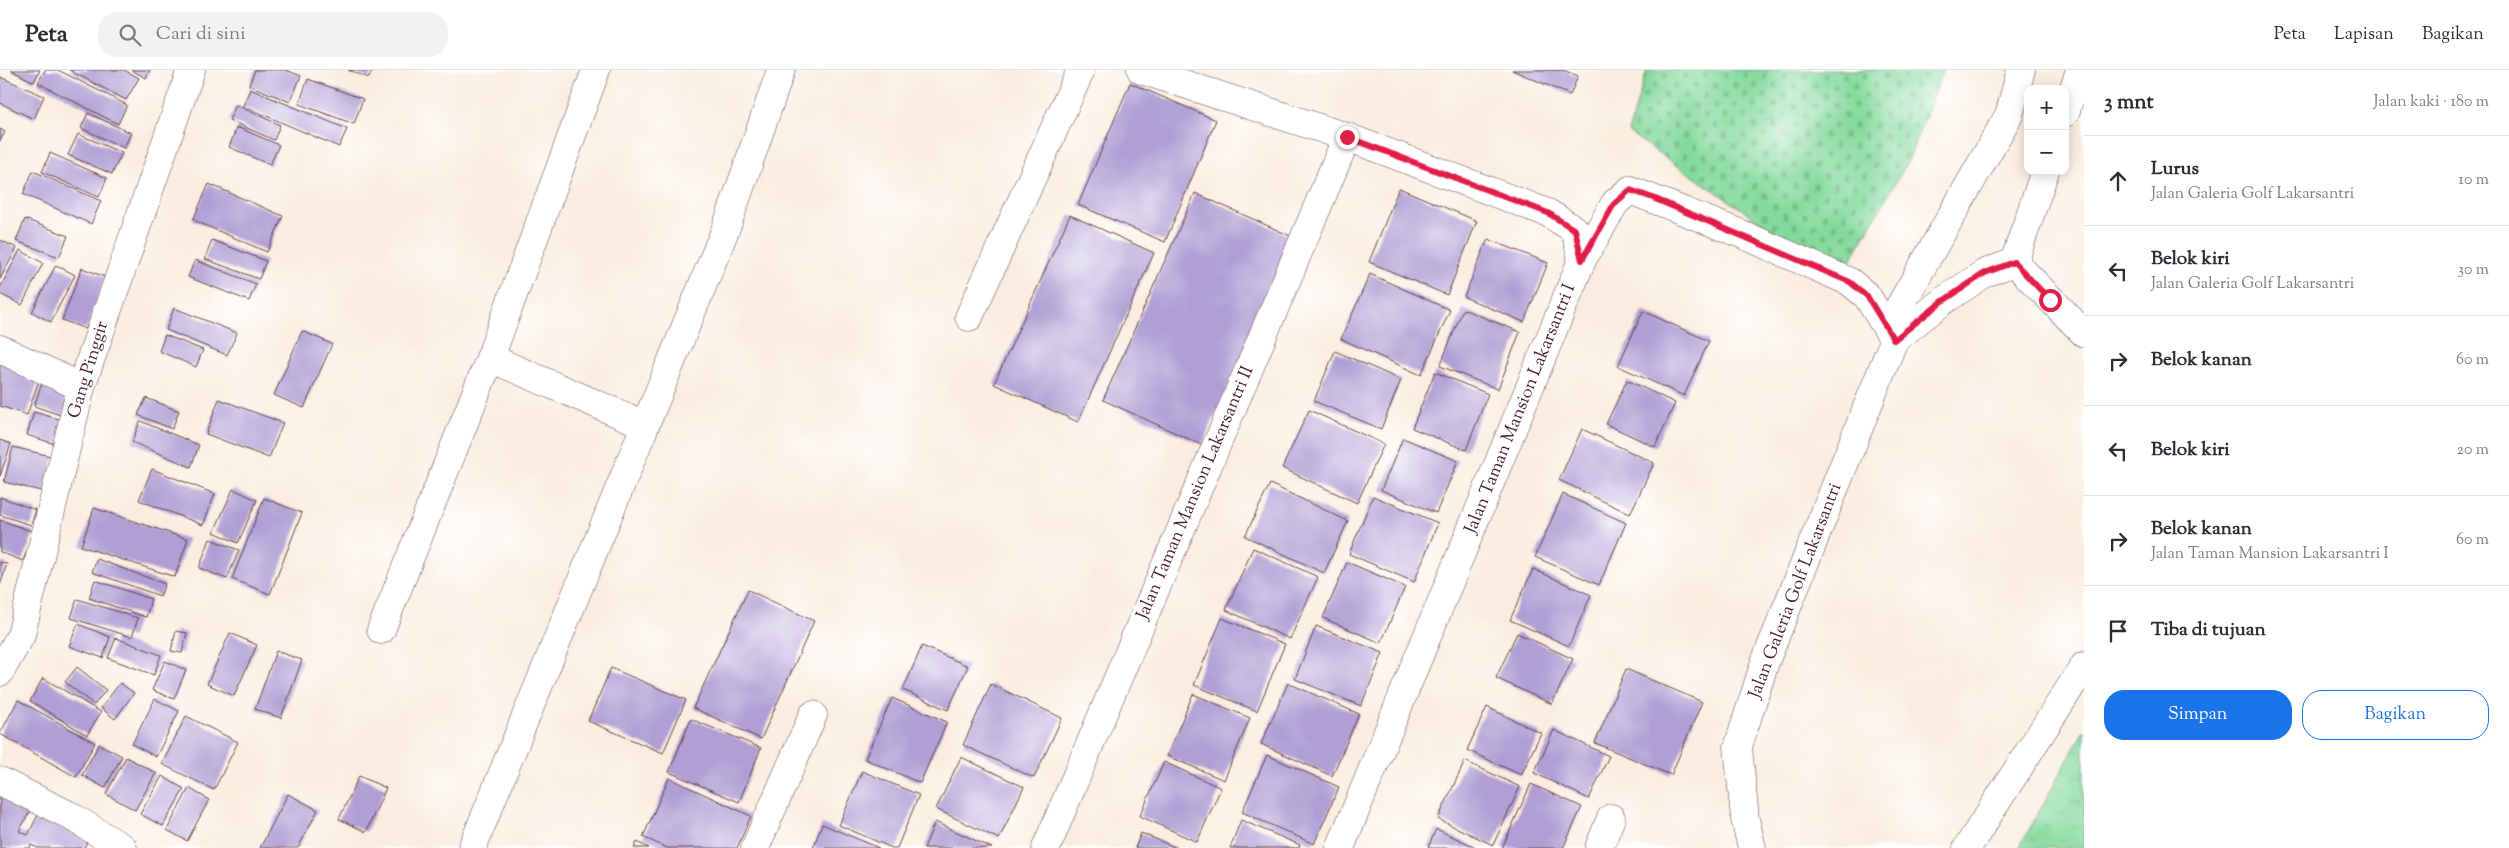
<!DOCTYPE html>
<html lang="id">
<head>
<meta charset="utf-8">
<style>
  body { margin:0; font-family:"Sorts Mill Goudy",serif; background:#f2f2f3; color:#2b2b33 }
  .controls { position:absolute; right:15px; top:15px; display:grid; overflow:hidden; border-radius:10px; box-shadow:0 2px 12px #0003 }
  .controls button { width:45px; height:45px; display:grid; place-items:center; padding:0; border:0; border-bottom:1px solid #e1e1e2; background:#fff; color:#2b2b33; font:25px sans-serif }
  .stop { position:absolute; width:15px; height:15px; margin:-11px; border:4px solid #e11d48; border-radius:50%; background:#fff }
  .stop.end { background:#e11d48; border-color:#fff; box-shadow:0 1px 5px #0008 }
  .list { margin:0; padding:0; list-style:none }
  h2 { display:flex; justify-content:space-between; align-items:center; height:65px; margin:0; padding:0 20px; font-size:21px }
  h2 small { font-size:16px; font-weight:400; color:#7c7c81 }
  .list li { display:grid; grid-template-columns:32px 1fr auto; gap:15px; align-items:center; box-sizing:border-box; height:90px; padding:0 20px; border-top:1px solid #e1e1e2 }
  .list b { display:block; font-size:19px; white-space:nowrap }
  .list p { margin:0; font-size:16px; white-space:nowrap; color:#7c7c81 }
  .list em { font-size:16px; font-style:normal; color:#7c7c81 }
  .actions { display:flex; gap:10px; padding:15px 20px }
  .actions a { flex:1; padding:11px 0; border:1px solid #1a73e8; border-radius:20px; text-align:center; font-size:18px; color:#1a73e8 }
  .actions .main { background:#1a73e8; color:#fff }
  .icon { flex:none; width:28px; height:28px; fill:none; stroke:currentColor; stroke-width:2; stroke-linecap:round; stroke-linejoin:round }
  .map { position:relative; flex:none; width:2084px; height:778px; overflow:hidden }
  header { display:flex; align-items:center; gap:30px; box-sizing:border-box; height:70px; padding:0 25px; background:#fff; border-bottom:1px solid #e1e1e2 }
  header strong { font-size:24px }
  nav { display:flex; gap:28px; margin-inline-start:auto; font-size:18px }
  .search { width:350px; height:45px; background:#f2f2f3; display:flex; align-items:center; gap:12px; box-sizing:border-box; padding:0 18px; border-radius:20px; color:#7c7c81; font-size:19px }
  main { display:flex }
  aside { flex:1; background:#fff }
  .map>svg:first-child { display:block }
  .grass { fill:url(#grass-tufts); stroke:#677c64 }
  .cemetery { fill:url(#cemetery-stones); stroke:#677c64 }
  .building { fill:#af9fd4 }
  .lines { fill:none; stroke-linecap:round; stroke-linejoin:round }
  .minor-casing { stroke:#643e46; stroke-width:29 }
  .minor { stroke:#fff; stroke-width:28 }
  .route { stroke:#e11d48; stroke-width:6 }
  .labels { text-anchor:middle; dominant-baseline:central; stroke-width:4; stroke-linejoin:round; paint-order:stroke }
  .street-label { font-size:18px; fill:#4a1f2b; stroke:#fff }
</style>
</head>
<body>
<header>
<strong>Peta</strong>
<div class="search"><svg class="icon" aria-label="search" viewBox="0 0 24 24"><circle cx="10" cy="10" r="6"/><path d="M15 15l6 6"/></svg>Cari di sini</div>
<nav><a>Peta</a><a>Lapisan</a><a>Bagikan</a></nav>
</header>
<main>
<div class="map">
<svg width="2084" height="778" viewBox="0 0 2084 778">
  <defs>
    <pattern id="grass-tufts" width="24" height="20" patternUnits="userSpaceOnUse" patternTransform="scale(1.25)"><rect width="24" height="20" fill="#84da9d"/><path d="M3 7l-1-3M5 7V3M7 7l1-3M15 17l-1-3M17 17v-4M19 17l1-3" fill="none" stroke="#74bb87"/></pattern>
    <pattern id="cemetery-stones" width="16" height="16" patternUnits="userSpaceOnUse" patternTransform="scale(1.25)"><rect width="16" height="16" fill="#84da9d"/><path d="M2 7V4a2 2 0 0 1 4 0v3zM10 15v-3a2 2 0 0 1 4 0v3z" fill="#74bb87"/></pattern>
  </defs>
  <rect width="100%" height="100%" fill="#fff"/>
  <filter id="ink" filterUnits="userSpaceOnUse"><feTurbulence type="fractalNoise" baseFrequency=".02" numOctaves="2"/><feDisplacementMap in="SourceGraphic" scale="10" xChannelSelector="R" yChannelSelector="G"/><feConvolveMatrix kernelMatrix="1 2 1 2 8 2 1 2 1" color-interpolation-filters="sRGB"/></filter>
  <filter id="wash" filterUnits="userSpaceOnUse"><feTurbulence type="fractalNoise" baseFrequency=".0096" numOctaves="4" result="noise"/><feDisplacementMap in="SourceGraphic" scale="20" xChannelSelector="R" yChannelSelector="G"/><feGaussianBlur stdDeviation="1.12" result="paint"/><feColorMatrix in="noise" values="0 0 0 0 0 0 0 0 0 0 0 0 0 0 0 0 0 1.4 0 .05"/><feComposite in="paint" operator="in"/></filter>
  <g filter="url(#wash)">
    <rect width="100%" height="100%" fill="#faeddf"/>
    <!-- grass -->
    <path class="grass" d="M2084,660V778H2019Z"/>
    <!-- cemetery -->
    <path class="cemetery" d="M1647,0H1943L1909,89L1841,207L1628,62Z"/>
    <g id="blocks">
      <!-- building -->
      <g class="building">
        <path d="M11,0H40L34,12Z"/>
        <path d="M45,0H58L127,35L118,54L38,13Z"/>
        <path d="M69,0H124L139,8L126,30Z"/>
        <path d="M131,0H150L146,8Z"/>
        <path d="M255,0H286L301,6L290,32L249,15Z"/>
        <path d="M348,0H372L369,8Z"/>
        <path d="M1512,0H1563L1578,6L1570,25Z"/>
        <path d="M0,7L44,26L34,49L0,33Z"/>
        <path d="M308,9L363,29L354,54L299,34Z"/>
        <path d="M1130,13L1216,50L1165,172L1078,135Z"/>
        <path d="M250,19L347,59L339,77L243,36Z"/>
        <path d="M236,35L280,55L274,70L229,50Z"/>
        <path d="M88,43L131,63L124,78L81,58Z"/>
        <path d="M237,57L279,75L270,95L229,77Z"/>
        <path d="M0,59L5,62L0,71Z"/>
        <path d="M78,64L122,83L112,104L68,85Z"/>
        <path d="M50,83L107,108L99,127L42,102Z"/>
        <path d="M33,101L101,131L91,154L23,124Z"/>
        <path d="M209,114L283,146L267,182L193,150Z"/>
        <path d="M1399,118L1477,151L1447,225L1369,192Z"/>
        <path d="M1195,123L1295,168L1202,375L1103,330Z"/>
        <path d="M1070,145L1154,183L1078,352L994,314Z"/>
        <path d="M25,149L68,166L59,187L16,171Z"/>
        <path d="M1488,169L1548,193L1524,252L1464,227Z"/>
        <path d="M0,170L17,178L0,209Z"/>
        <path d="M212,170L266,191L259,209L205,189Z"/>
        <path d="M20,180L43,193L22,235L0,224V218Z"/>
        <path d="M195,190L256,214L249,231L188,207Z"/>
        <path d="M56,195L75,205L51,252L32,242Z"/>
        <path d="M82,198L105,207L86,259L62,250Z"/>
        <path d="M1370,204L1450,240L1421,305L1341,269Z"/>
        <path d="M174,238L237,263L227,285L166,260Z"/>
        <path d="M1463,239L1520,262L1498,319L1440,296Z"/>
        <path d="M1643,241L1709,271L1684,326L1618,296Z"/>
        <path d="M302,261L332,274L304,338L274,325Z"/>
        <path d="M165,265L203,280L196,297L159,281Z"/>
        <path d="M1335,281L1401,310L1381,359L1314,331Z"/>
        <path d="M0,290L41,304L27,345L0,336Z"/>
        <path d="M1435,302L1488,324L1466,380L1412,358Z"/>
        <path d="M44,307L73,317L63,346L34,336Z"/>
        <path d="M1627,310L1675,333L1655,377L1606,354Z"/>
        <path d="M146,328L179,341L172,359L138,345Z"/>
        <path d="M219,329L283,353L269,388L206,364Z"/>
        <path d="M1309,340L1384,374L1357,433L1282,398Z"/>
        <path d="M34,342L65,351L58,375L27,365Z"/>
        <path d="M140,351L199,375L191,397L132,372Z"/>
        <path d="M1582,359L1654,393L1630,444L1559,410Z"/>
        <path d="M1403,368L1458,391L1436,443L1381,420Z"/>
        <path d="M0,370L11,374L0,406Z"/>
        <path d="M13,377L54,387L45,422L4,412Z"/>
        <path d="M152,399L215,424L203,455L139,430Z"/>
        <path d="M1270,414L1348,451L1324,503L1245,466Z"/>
        <path d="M233,419L257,430L238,473L214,462Z"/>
        <path d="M1563,424L1626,453L1599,515L1535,487Z"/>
        <path d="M1373,426L1438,453L1414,512L1349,484Z"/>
        <path d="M0,427L36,440L31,455L0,445Z"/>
        <path d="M264,428L302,443L270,524L232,509Z"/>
        <path d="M94,438L188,469L175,507L81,476Z"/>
        <path d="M0,450L34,462L23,491L0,482Z"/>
        <path d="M210,469L239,480L227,509L199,498Z"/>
        <path d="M1253,478L1318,507L1290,569L1226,540Z"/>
        <path d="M97,489L165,514L160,526L92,502Z"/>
        <path d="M0,492L7,494L0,515Z"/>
        <path d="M1347,492L1405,517L1381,573L1323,548Z"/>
        <path d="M1533,499L1591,525L1569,576L1510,550Z"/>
        <path d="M95,510L151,529L146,547L89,528Z"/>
        <path d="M748,520L814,551L761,669L693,638Z"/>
        <path d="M77,529L138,548L132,567L71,548Z"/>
        <path d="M1222,548L1285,574L1257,641L1194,615Z"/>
        <path d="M78,554L110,567L103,588L69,576Z"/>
        <path d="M1316,556L1383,583L1361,636L1295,609Z"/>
        <path d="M176,561L187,563L182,583L171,581Z"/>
        <path d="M230,563L257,575L234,626L207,614Z"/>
        <path d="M1517,563L1573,589L1552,634L1496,608Z"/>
        <path d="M116,568L161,585L154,605L108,588Z"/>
        <path d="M922,576L968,596L948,640L903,620Z"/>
        <path d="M276,581L302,590L281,648L255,639Z"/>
        <path d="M165,591L186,600L174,629L152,620Z"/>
        <path d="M77,597L106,620L94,635L65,612Z"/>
        <path d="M611,598L686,630L663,683L588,651Z"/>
        <path d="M1626,599L1702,632L1671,705L1595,673Z"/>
        <path d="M43,608L101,642L87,665L30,631Z"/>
        <path d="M120,613L134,623L115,649L101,638Z"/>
        <path d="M1288,613L1359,644L1332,706L1261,674Z"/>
        <path d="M991,614L1062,648L1034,708L963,675Z"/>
        <path d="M1193,624L1250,648L1224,710L1167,686Z"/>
        <path d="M892,628L947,652L920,713L865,689Z"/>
        <path d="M155,629L179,641L156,687L132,674Z"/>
        <path d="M18,630L95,673L76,707L0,664Z"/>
        <path d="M1487,637L1541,663L1521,705L1467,680Z"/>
        <path d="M186,646L238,672L214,720L162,694Z"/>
        <path d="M691,649L761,678L739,732L669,702Z"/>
        <path d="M1554,660L1609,686L1589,729L1534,703Z"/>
        <path d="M99,674L122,686L105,718L82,705Z"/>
        <path d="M1267,685L1339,717L1314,774L1242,742Z"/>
        <path d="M126,687L156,703L135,740L106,724Z"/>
        <path d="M961,687L1024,717L999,769L936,739Z"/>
        <path d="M1465,691L1520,717L1493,775L1438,749Z"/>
        <path d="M1164,692L1221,718L1197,772L1140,746Z"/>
        <path d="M862,701L919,725L897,778H892L839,755Z"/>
        <path d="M162,706L184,719L163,756L140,744Z"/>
        <path d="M359,706L386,718L366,762L339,749Z"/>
        <path d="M669,708L751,746L737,778H667L643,767Z"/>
        <path d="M1531,714L1582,737L1563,778H1502Z"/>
        <path d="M0,717L33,736L19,761L28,765L42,737L92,762L84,778H38L31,775L30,778H0Z"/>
        <path d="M189,718L209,730L187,771L167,760Z"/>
        <path d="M288,724L318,740L298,778H260Z"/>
        <path d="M1241,750L1300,775L1299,778H1230Z"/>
        <path d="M935,752L992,778H924Z"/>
        <path d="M822,754L879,778H813Z"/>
        <path d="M1436,759L1478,778H1428Z"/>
        <path d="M1141,763L1177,778H1135Z"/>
        <path d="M637,772L649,778H634Z"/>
      </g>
    </g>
  </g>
  <g filter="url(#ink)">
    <use href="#blocks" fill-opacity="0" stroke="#643e46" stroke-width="1"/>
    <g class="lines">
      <!-- minor casing -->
      <g class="minor-casing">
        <g id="minor">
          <path d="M1141,0L1347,67L1548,143L1575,160L1582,190L1340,778"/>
          <path d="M2065,43L2080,0"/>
          <path d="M1582,190L1615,133L1630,120L1744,165L1850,212L1867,226L1894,270"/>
          <path d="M2014,192L2084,263"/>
          <path d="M969,247L1081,0"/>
          <path d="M1894,270L1897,241L2009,45L2021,0"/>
          <path d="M0,279L81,317"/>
          <path d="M490,288L645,355"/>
          <path d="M381,560L490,288L596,0"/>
          <path d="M0,602L21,565L81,317L191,0"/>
          <path d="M0,711L69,745L123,778"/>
          <path d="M472,778L726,158L781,0"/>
          <path d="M755,778L813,645"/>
          <path d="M1046,778L1347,67"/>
          <path d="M1599,778L1611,748"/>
          <path d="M1752,778L1745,749L1738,677L1765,592L1894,270L1943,231L1985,203L2014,192L2045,101"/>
          <path d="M1967,778L2084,596"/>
        </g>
      </g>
      <!-- minor -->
      <use href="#minor" class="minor"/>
    </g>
  </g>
  <g class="lines" filter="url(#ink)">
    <!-- route -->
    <path class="route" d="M1347,67L1548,143L1575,160L1582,190L1614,134L1630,120L1653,128L1850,212L1867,226L1894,270L1943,231L1985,203L2014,192L2050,230"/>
  </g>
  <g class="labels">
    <!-- street labels -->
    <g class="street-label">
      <text transform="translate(89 300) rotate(-73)">Gang Pinggir</text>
      <text transform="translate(1521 339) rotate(-68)">Jalan Taman Mansion Lakarsantri I</text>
      <text transform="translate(1196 423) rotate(-67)">Jalan Taman Mansion Lakarsantri II</text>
      <text transform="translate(1796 521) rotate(-69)">Jalan Galeria Golf Lakarsantri</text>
    </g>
  </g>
</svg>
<div class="controls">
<button>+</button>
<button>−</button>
</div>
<div class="stop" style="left:2050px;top:230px"></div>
<div class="stop end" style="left:1347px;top:67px"></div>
</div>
<aside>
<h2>3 mnt<small>Jalan kaki · 180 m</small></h2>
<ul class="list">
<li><svg class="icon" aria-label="ahead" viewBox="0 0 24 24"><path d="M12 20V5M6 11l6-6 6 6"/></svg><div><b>Lurus</b><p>Jalan Galeria Golf Lakarsantri</p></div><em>10 m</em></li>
<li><svg class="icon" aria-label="left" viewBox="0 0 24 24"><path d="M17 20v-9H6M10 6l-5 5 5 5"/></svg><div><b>Belok kiri</b><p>Jalan Galeria Golf Lakarsantri</p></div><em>30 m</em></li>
<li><svg class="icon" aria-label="right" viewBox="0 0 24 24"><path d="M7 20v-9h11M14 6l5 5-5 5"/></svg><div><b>Belok kanan</b></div><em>60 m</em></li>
<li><svg class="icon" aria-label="left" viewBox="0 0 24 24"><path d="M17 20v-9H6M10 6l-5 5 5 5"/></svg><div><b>Belok kiri</b></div><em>20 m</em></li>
<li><svg class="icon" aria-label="right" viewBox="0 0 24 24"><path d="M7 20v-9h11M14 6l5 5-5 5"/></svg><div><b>Belok kanan</b><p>Jalan Taman Mansion Lakarsantri I</p></div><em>60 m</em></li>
<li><svg class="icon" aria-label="arrive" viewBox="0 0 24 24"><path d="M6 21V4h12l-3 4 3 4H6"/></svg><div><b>Tiba di tujuan</b></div></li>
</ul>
<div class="actions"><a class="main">Simpan</a><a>Bagikan</a></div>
</aside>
</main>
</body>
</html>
